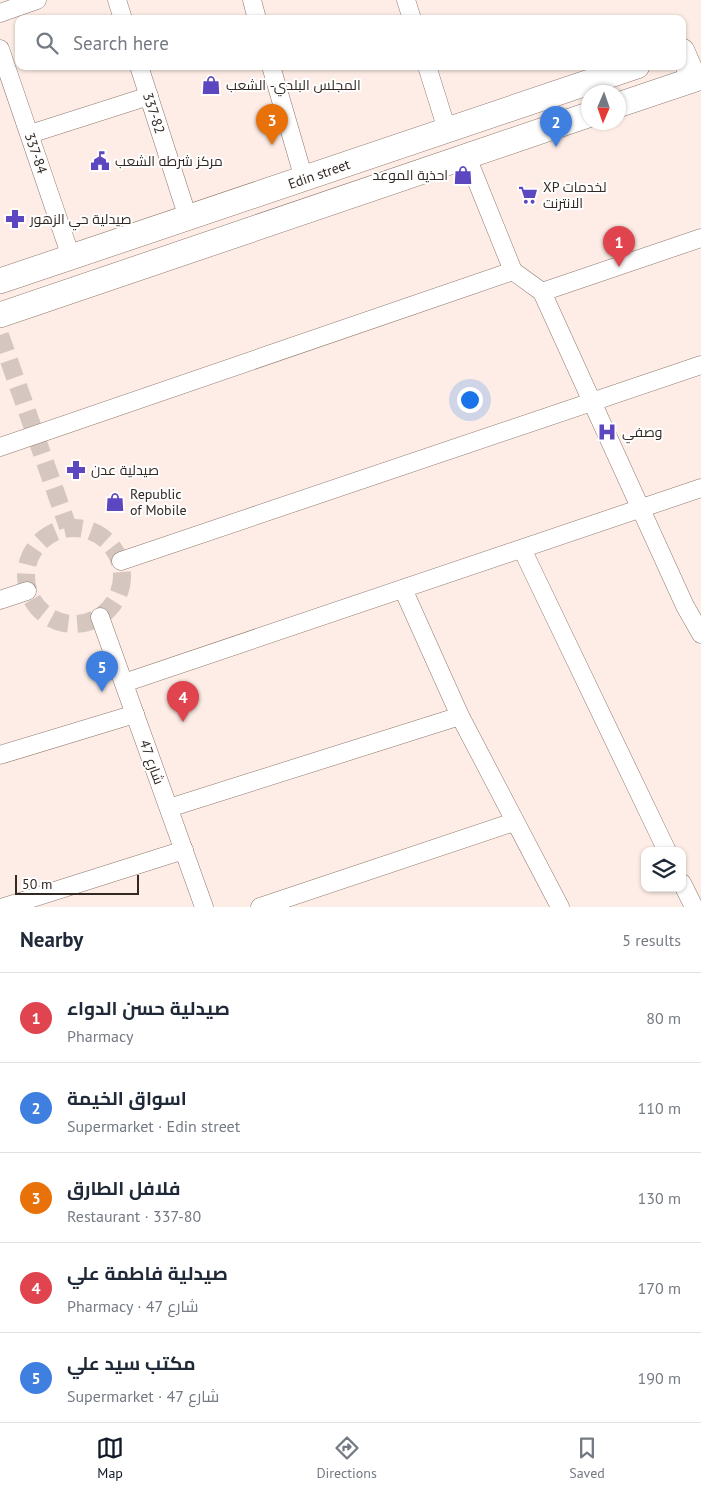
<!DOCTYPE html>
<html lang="en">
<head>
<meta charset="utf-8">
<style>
  body { margin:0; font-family:"PT Sans",Cairo,sans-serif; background:#f2f2f3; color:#1f2937 }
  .controls { position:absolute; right:15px; bottom:15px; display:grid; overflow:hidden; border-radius:10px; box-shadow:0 1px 4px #0004 }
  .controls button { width:45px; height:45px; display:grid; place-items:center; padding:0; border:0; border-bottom:1px solid #e0e1e3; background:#fff; color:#1f2937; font:25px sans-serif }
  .compass { position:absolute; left:581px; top:85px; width:45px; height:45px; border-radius:50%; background:#fff; box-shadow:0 1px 4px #0004; rotate:182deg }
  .scale { position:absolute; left:15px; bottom:12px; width:124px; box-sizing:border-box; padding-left:5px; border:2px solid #332924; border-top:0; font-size:14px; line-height:18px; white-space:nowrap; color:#332924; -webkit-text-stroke:4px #fefefe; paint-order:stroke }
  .you { position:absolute; left:469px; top:399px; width:18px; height:18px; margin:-12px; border:4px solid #fff; border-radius:50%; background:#1a73e8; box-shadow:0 0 0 8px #1a73e833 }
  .badge { display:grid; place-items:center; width:32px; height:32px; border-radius:50%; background:#111827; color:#fff; font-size:16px; font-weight:700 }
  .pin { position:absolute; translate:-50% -41px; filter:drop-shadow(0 1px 2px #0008) }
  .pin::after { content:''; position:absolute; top:26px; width:18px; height:15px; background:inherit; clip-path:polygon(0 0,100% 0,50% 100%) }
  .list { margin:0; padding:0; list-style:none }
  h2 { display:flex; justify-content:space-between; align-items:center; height:65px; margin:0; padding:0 20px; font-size:21px }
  h2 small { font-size:16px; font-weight:400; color:#747a83 }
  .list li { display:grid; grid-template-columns:32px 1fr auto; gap:15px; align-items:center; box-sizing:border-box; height:90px; padding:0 20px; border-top:1px solid #e0e1e3 }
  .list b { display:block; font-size:19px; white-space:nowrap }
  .list p { margin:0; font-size:16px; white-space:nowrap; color:#747a83 }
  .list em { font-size:16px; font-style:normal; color:#747a83 }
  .icon { flex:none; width:28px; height:28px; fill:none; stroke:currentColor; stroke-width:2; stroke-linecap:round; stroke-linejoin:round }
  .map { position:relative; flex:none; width:701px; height:907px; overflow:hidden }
  .search { position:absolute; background:#fff; box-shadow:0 1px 4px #0004; left:15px; right:15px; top:15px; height:55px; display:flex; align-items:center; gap:12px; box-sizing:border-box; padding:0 18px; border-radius:10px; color:#747a83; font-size:19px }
  .sheet { height:515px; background:#fff }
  nav { display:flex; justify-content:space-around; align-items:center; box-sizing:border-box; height:70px; border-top:1px solid #e0e1e3; background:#fff; font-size:14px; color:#747a83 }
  nav a { display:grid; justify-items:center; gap:2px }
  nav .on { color:#111827 }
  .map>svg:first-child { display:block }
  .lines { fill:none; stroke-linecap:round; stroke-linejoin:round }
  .street-tunnel { stroke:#d5c6bf; stroke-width:18; stroke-dasharray:18 9; stroke-linecap:butt }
  .street-casing { stroke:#8f786c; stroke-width:19 }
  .secondary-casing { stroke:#8f786c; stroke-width:26 }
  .street { stroke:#fff; stroke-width:18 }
  .secondary { stroke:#fff; stroke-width:25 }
  .labels { text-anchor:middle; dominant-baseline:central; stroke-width:4; stroke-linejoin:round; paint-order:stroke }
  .poi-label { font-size:14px; fill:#332924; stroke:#fefefe; text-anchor:start }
  .street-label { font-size:14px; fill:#332924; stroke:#fefefe }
</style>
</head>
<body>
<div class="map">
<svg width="701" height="907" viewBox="0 0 701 907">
  <rect width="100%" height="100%" fill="#fdede6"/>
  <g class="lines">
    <!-- street-tunnel -->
    <g class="street-tunnel">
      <path d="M0,335L68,527"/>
      <circle cx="74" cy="576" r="48"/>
    </g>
    <!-- street casing -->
    <g class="street-casing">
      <g id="street">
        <path d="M117,0L123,19"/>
        <path d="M252,0L257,19"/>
        <path d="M406,0L412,19"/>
        <path d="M0,13L37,0"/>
        <path d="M0,49L71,257"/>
        <path d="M139,66L188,218"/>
        <path d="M271,66L304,179"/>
        <path d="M427,66L447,130"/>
        <path d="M30,134L149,96"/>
        <path d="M467,157L513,271L542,292L685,606L701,634"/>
        <path d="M542,292L701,238"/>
        <path d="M0,447L513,271"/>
        <path d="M522,549L667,851"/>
        <path d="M121,561L701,365"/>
        <path d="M403,589L460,716L560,907"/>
        <path d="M0,600L27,591"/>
        <path d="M100,617L204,907"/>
        <path d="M124,683L701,488"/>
        <path d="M0,755L135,714"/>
        <path d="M169,808L460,716"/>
        <path d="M682,883L694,907"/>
        <path d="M4,907L184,850"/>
        <path d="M260,907L514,822"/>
      </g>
    </g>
    <!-- secondary casing -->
    <g class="secondary-casing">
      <g id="secondary">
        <path d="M682,51L694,79"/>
        <path d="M618,105L701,77"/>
        <path d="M0,281L637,66"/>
        <path d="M0,315L588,115"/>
      </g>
    </g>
    <!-- street -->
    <use href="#street" class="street"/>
    <!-- secondary -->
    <use href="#secondary" class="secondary"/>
  </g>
  <!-- icons -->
  <defs>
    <g id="shop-bare" transform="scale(1.5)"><path d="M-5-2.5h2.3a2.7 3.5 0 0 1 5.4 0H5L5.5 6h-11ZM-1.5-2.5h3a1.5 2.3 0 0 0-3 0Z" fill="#5c47c0" stroke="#fefefe" stroke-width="2.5" paint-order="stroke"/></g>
    <g id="civic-bare" transform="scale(1.5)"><path d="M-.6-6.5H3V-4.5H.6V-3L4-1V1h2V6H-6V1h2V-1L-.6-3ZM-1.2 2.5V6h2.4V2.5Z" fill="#5c47c0" stroke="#fefefe" stroke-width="2.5" paint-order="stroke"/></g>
    <g id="supermarket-bare" transform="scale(1.5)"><path d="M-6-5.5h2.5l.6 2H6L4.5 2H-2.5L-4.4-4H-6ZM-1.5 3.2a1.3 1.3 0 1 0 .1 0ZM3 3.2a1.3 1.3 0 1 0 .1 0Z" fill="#5c47c0" stroke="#fefefe" stroke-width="2.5" paint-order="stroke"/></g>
    <g id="pharmacy-bare" transform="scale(1.5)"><path d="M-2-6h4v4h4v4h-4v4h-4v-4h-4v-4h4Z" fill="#5c47c0" stroke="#fefefe" stroke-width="2.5" paint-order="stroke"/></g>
    <g id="hospital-bare" transform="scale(1.5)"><path d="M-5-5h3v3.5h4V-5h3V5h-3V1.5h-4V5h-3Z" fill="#5c47c0" stroke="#fefefe" stroke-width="2.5" paint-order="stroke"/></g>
  </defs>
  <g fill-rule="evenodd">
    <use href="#shop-bare" x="211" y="85"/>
    <use href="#civic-bare" x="100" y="161"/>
    <use href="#shop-bare" x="463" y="175"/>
    <use href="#supermarket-bare" x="528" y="195"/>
    <use href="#pharmacy-bare" x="15" y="219"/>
    <use href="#hospital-bare" x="607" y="432"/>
    <use href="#pharmacy-bare" x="76" y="470"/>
    <use href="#shop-bare" x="115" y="502"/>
  </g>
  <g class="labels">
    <!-- poi labels -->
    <g class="poi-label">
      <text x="226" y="85">المجلس البلدي- الشعب</text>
      <text x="115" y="161">مركز شرطه الشعب</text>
      <text x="448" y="175" text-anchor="end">احذية الموعد</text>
      <text x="543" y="187">XP لخدمات<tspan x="543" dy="16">الانترنت</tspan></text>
      <text x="30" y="219">صيدلية حي الزهور</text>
      <text x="622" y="432">وصفي</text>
      <text x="91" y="470">صيدلية عدن</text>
      <text x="130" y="494">Republic<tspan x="130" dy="16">of Mobile</tspan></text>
    </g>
    <!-- street labels -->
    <g class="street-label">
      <text transform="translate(154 113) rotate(72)">337-82</text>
      <text transform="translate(36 153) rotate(71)">337-84</text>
      <text transform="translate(319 174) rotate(-19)">Edin street</text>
      <text transform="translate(152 762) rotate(70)">شارع 47</text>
    </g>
  </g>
</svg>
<div class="controls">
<button><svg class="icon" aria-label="layers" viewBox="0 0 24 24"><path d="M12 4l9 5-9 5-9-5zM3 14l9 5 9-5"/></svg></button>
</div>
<svg class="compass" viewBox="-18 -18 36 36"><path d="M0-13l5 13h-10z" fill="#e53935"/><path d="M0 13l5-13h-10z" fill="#747a83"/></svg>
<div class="scale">50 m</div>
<div class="you"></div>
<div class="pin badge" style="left:619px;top:267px;background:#e0444e">1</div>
<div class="pin badge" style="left:556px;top:147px;background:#3f7fe0">2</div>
<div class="pin badge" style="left:272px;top:145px;background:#e8710a">3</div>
<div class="pin badge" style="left:183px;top:722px;background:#e0444e">4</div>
<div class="pin badge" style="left:102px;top:692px;background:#3f7fe0">5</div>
<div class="search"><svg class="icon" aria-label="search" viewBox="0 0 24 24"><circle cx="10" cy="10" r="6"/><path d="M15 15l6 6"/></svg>Search here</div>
</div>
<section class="sheet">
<h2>Nearby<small>5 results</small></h2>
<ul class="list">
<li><span class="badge" style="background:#e0444e">1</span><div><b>صيدلية حسن الدواء</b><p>Pharmacy</p></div><em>80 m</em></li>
<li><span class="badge" style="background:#3f7fe0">2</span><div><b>اسواق الخيمة</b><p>Supermarket · Edin street</p></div><em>110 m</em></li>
<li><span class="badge" style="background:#e8710a">3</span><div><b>فلافل الطارق</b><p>Restaurant · 337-80</p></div><em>130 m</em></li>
<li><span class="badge" style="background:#e0444e">4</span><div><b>صيدلية فاطمة علي</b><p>Pharmacy · شارع 47</p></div><em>170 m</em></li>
<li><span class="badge" style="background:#3f7fe0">5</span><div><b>مكتب سيد علي</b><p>Supermarket · شارع 47</p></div><em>190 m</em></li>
</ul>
</section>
<nav>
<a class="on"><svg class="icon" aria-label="map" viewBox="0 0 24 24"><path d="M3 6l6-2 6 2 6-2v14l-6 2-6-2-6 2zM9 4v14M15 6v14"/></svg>Map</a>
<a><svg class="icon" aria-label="directions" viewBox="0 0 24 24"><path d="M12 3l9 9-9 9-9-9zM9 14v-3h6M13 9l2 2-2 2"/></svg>Directions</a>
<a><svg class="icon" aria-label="saved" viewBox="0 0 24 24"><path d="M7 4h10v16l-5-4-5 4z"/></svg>Saved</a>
</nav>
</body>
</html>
